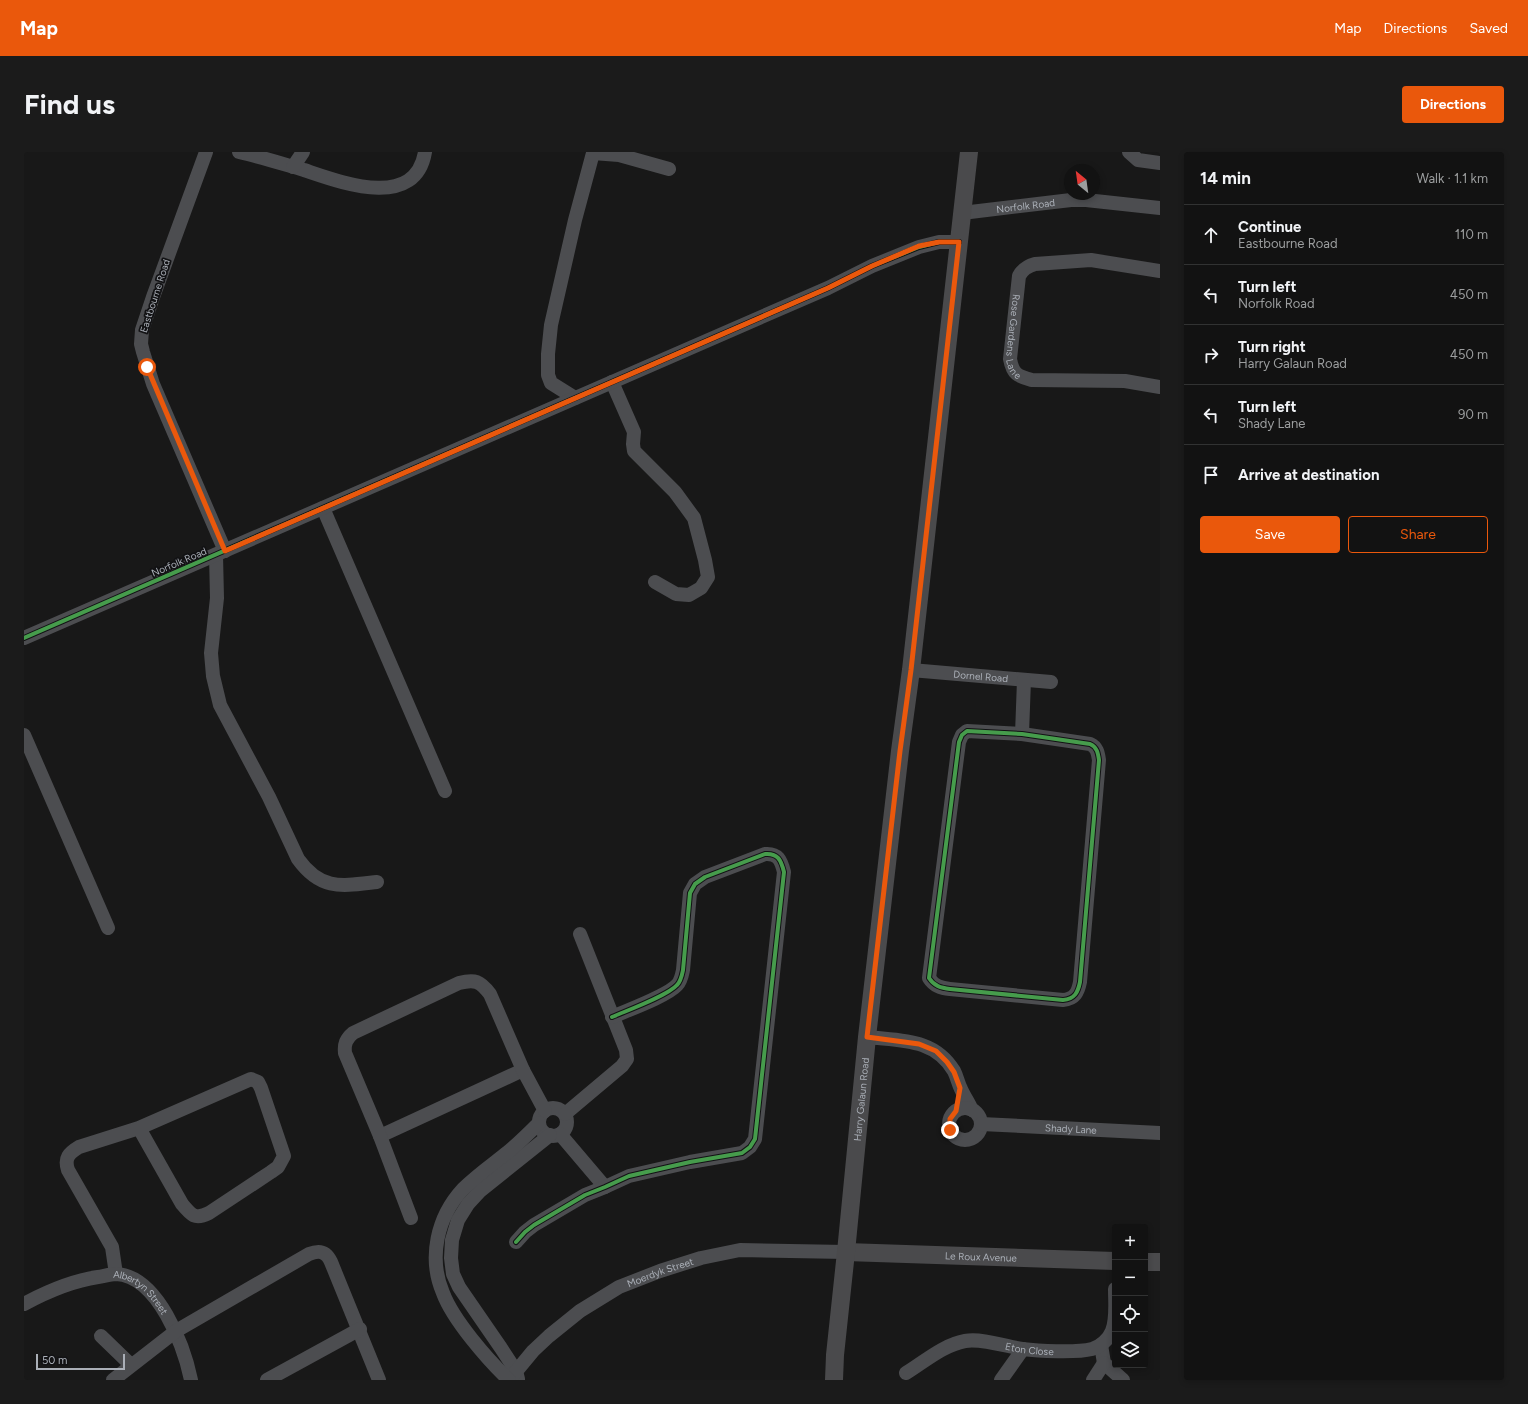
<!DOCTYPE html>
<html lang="en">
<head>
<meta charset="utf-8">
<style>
  body { margin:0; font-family:Figtree,sans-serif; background:#1b1b1b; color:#f1f3f6 }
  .controls { position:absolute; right:12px; bottom:12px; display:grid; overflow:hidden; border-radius:4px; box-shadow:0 2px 6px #0003 }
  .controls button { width:36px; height:36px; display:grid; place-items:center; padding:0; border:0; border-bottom:1px solid #313232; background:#121212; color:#f1f3f6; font:20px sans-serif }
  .compass { position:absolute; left:1040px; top:12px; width:36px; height:36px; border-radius:50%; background:#121212; box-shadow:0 2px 6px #0003; rotate:331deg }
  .scale { position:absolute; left:12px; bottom:10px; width:89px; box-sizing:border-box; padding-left:4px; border:2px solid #aaafb7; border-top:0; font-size:11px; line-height:14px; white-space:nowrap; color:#aaafb7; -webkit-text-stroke:3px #121214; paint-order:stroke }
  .stop { position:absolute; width:12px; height:12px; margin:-9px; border:3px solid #ea580c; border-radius:50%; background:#fff }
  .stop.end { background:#ea580c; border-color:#fff; box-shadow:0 1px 4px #0008 }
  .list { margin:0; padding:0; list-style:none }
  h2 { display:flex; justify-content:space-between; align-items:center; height:52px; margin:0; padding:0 16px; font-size:17px }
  h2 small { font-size:13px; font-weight:400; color:#9c9e9f }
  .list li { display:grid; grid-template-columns:26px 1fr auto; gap:12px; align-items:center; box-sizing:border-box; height:60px; padding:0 16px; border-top:1px solid #313232 }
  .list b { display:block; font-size:15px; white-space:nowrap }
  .list p { margin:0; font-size:13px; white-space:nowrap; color:#9c9e9f }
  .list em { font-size:13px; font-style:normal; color:#9c9e9f }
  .actions { display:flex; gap:8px; padding:12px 16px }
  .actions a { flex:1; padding:9px 0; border:1px solid #ea580c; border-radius:4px; text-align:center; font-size:14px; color:#ea580c }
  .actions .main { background:#ea580c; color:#fff }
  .icon { flex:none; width:22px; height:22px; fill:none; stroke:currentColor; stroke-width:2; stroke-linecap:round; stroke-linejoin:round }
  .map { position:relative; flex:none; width:1136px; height:1228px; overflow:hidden; border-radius:4px }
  header { display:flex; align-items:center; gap:24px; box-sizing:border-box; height:56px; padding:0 20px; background:#ea580c; color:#fff }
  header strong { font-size:19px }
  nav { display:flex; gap:22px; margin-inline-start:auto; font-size:14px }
  .intro { display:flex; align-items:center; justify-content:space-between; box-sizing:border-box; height:96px; padding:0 24px }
  h1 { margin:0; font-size:28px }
  .button { padding:10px 18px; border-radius:4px; background:#ea580c; color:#fff; font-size:14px; font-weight:700 }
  main { display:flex; gap:24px; padding:0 24px }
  aside { flex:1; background:#121212; border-radius:4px; box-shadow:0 2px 6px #0003 }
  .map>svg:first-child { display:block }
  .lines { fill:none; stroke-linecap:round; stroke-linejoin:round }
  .minor { stroke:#4c4d50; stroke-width:14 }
  .major { stroke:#4a4a4c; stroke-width:18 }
  .cycleway-casing { stroke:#121214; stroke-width:6 }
  .cycleway { stroke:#469c4c; stroke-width:4 }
  .route { stroke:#ea580c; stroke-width:5 }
  .labels { text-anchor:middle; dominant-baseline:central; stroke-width:3.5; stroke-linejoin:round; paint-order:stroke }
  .street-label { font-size:10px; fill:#aaafb7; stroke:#121214 }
</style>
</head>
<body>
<header>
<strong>Map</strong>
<nav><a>Map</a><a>Directions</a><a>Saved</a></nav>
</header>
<div class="intro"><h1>Find us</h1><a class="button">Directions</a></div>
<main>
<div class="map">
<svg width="1136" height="1228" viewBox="0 0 1136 1228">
  <rect width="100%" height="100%" fill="#181818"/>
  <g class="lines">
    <!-- minor -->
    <g class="minor">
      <path d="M182,0L129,145L118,178L117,192L119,200L129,232L201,399"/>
      <path d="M215,0C237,5 259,12 280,18C316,30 391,59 401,0"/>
      <path d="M1105,0L1114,8L1136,11"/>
      <path d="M269,15L279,0"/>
      <path id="s1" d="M938,61L1047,48H1062L1136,56"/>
      <path id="s2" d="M1136,119L1067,108L1011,112C1004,114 998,118 995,124L986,207C989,223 994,224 1008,228L1101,229L1136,235"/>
      <path d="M588,230L610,280L609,292L610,299L651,340L670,366L681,408L684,425L677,436L665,443L652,442L631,430"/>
      <path d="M551,246L527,231L524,223V202L527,173L551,68L569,1L595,3L645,17"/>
      <path d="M299,356L421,639"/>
      <path d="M192,403L193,446L187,501L189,524L196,553L245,645L274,707C297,739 318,734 353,730"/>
      <path d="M0,486L804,136L848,114L895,95L915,90H935"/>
      <path id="s3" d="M887,518L1027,530"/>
      <path d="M943,579L998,582L1066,592C1073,595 1074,601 1075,608L1056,830C1054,840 1051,847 1039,848L926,837C917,836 910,834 905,826L935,590L938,583Z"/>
      <path d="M998,582L1000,528"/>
      <path d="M0,583L84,776"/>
      <path d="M843,885C877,889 910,886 930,919C933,925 934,931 937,937C940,944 945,951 948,958"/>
      <circle cx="941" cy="972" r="16"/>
      <circle cx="529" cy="970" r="14"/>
      <path d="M541,962L598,914L603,907L602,898L556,782"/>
      <path id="s4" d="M957,972L1136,981"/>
      <path d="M536,982L581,1035"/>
      <path d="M356,984L499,918"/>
      <path d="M387,1066L356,984L321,901C320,892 322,887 329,881L435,831C451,827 456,829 466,842L499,918L521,959"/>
      <path d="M492,1090L501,1080L510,1073L561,1043L581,1035L605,1024L666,1010L718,1001L726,995L731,987L760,720C757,708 754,701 741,702L681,725L671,732L666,741L659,818C658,823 657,829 653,833C643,844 604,858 588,865"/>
      <path d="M92,1122L88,1095L44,1018C40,1006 45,1001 55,995L115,976L227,927L234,930L237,936L260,1004L254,1015L247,1020L185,1061C171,1068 167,1063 158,1052L115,976"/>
      <path id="s5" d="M0,1152C24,1139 47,1129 74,1125C80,1124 87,1122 92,1122C134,1124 160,1194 167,1228"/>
      <path d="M77,1184L107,1213"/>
      <path d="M1077,1193L1080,1211L1099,1228"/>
      <path id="s6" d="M882,1221C900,1210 919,1193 941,1189C957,1186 981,1194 998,1197C1014,1199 1052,1201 1068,1197C1076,1195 1085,1187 1088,1179C1093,1167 1091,1151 1091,1137"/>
      <path d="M494,1227L492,1219L477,1196L435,1135L429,1122L427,1106L428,1088L434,1068L444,1052L456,1039L526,983"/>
      <path d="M89,1228L152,1179L285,1102C295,1098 302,1099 307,1110L355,1228"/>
      <path d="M243,1228L336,1177"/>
      <path id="s7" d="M485,1228L509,1199L525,1184L556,1159L595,1135L636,1119L677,1106L716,1098L822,1100"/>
      <path d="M485,1228C464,1208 429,1168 419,1141C404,1106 413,1065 439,1037C453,1023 469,1012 484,1000C495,991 505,981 515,971"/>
      <path d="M977,1228L999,1197"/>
      <path d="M1069,1228L1080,1211"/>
    </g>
    <!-- major -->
    <g class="major">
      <path id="s8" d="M822,1100L1091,1109"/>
      <path d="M1121,1110H1136"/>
      <path id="s9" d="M810,1228L811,1203L822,1100L843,885L876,599L887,518L945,0"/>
    </g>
    <!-- cycleway casing -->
    <g class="cycleway-casing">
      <g id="cycleway">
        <path d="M0,486L804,136L848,114L895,95L915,90H935"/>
        <path d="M943,579L998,582L1066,592C1073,595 1074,601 1075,608L1056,830C1054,840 1051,847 1039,848L926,837C917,836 910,834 905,826L935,590L938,583Z"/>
        <path d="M492,1090L501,1080L510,1073L561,1043L581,1035L605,1024L666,1010L718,1001L726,995L731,987L760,720C757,708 754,701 741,702L681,725L671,732L666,741L659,818C658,823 657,829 653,833C643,844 604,858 588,865"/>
      </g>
    </g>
    <!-- cycleway -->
    <use href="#cycleway" class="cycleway"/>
  </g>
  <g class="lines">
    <!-- route -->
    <path class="route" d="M123,215L201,399L804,136L848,114L895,94L915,90H935L887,518L876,599L843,885L895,892L912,899L923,910L930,920L936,936L932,959L926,967V978"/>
  </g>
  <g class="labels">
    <!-- street labels -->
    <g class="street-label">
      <text stroke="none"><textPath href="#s1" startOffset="64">Norfolk Road</textPath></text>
      <text transform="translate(131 144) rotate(-72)">Eastbourne Road</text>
      <text stroke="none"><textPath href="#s2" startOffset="208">Rose Gardens Lane</textPath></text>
      <text transform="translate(155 410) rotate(-23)">Norfolk Road</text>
      <text stroke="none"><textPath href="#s3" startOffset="70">Dornel Road</textPath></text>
      <text stroke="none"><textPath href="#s9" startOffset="282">Harry Galaun Road</textPath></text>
      <text stroke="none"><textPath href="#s4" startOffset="90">Shady Lane</textPath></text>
      <text stroke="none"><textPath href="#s8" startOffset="135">Le Roux Avenue</textPath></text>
      <text stroke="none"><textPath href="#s7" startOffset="189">Moerdyk Street</textPath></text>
      <text stroke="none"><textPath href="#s5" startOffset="129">Albertyn Street</textPath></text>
      <text stroke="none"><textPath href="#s6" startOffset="133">Eton Close</textPath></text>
    </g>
  </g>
</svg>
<div class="controls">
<button>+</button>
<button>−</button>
<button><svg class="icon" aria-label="locate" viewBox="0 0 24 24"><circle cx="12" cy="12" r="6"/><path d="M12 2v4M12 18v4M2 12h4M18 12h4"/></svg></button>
<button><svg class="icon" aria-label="layers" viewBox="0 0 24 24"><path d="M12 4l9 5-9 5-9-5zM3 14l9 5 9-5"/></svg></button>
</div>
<svg class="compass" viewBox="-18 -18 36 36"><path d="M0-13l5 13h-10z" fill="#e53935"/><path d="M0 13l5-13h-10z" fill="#9c9e9f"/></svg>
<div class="scale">50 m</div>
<div class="stop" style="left:123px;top:215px"></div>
<div class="stop end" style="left:926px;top:978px"></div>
</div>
<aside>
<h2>14 min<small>Walk · 1.1 km</small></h2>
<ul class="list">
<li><svg class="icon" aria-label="ahead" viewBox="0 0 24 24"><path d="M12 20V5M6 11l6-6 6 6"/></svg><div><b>Continue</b><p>Eastbourne Road</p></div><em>110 m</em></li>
<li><svg class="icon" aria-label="left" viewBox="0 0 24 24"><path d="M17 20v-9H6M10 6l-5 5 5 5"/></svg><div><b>Turn left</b><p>Norfolk Road</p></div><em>450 m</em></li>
<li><svg class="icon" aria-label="right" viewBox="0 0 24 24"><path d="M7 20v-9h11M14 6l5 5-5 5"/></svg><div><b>Turn right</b><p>Harry Galaun Road</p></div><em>450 m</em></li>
<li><svg class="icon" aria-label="left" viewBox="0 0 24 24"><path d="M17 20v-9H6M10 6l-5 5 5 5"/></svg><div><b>Turn left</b><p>Shady Lane</p></div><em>90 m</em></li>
<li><svg class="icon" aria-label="arrive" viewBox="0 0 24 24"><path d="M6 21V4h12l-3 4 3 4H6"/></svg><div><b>Arrive at destination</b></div></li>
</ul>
<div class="actions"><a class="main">Save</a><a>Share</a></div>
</aside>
</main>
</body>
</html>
